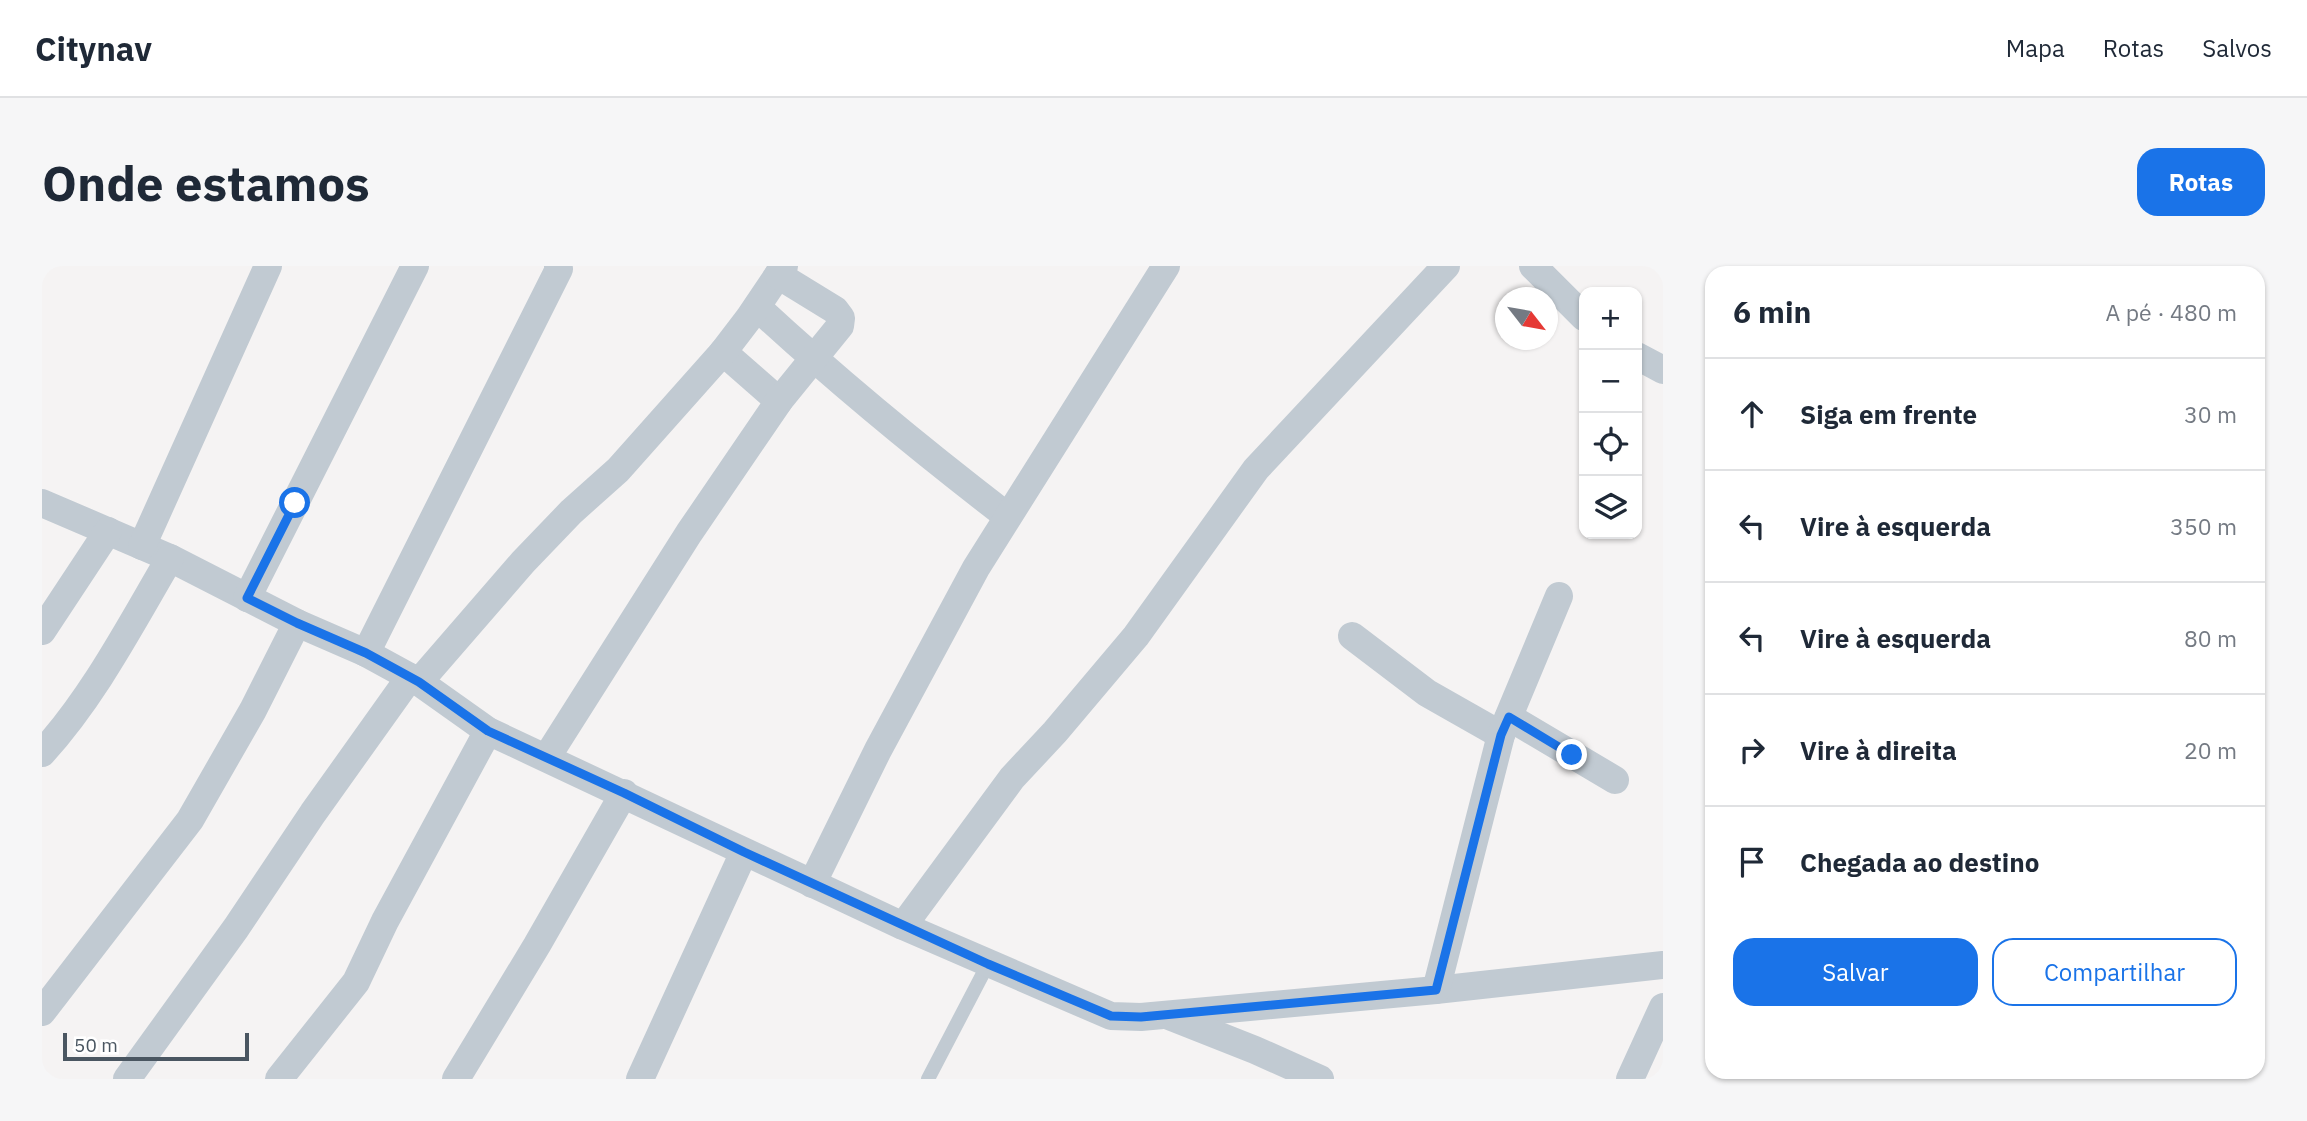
<!DOCTYPE html>
<html lang="pt">
<head>
<meta charset="utf-8">
<style>
  body { margin:0; font-family:"IBM Plex Sans",sans-serif; background:#f6f6f7; color:#1f2937 }
  .controls { position:absolute; right:21px; top:21px; display:grid; overflow:hidden; border-radius:14px; box-shadow:0 2px 5px #0004 }
  .controls button { width:63px; height:63px; display:grid; place-items:center; padding:0; border:0; border-bottom:2px solid #e0e1e3; background:#fff; color:#1f2937; font:35px sans-serif }
  .compass { position:absolute; left:1453px; top:21px; width:63px; height:63px; border-radius:50%; background:#fff; box-shadow:0 2px 5px #0004; rotate:121deg }
  .scale { position:absolute; left:21px; bottom:18px; width:186px; box-sizing:border-box; padding-left:7px; border:4px solid #4a5661; border-top:0; font-size:19px; line-height:24px; white-space:nowrap; color:#4a5661; -webkit-text-stroke:5px #fff; paint-order:stroke }
  .stop { position:absolute; width:21px; height:21px; margin:-16px; border:5px solid #1a73e8; border-radius:50%; background:#fff }
  .stop.end { background:#1a73e8; border-color:#fff; box-shadow:0 2px 7px #0008 }
  .list { margin:0; padding:0; list-style:none }
  h2 { display:flex; justify-content:space-between; align-items:center; height:91px; margin:0; padding:0 28px; font-size:30px }
  h2 small { font-size:23px; font-weight:400; color:#747a83 }
  .list li { display:grid; grid-template-columns:46px 1fr auto; gap:21px; align-items:center; box-sizing:border-box; height:112px; padding:0 28px; border-top:2px solid #e0e1e3 }
  .list b { display:block; font-size:26px; white-space:nowrap }
  .list em { font-size:23px; font-style:normal; color:#747a83 }
  .actions { display:flex; gap:14px; padding:21px 28px }
  .actions a { flex:1; padding:16px 0; border:2px solid #1a73e8; border-radius:21px; text-align:center; font-size:24px; color:#1a73e8 }
  .actions .main { background:#1a73e8; color:#fff }
  .icon { flex:none; width:38px; height:38px; fill:none; stroke:currentColor; stroke-width:2; stroke-linecap:round; stroke-linejoin:round }
  .map { position:relative; flex:none; width:1621px; height:813px; overflow:hidden; border-radius:21px }
  header { display:flex; align-items:center; gap:42px; box-sizing:border-box; height:98px; padding:0 35px; background:#fff; border-bottom:2px solid #e0e1e3 }
  header strong { font-size:33px }
  nav { display:flex; gap:38px; margin-inline-start:auto; font-size:24px }
  .intro { display:flex; align-items:center; justify-content:space-between; box-sizing:border-box; height:168px; padding:0 42px }
  h1 { margin:0; font-size:49px }
  .button { padding:18px 32px; border-radius:21px; background:#1a73e8; color:#fff; font-size:24px; font-weight:700 }
  main { display:flex; gap:42px; padding:0 42px }
  aside { flex:1; background:#fff; border-radius:21px; box-shadow:0 2px 5px #0004 }
  .map>svg:first-child { display:block }
  .lines { fill:none; stroke-linecap:round; stroke-linejoin:round }
  .lane { stroke:#c1cad2; stroke-width:14 }
  .street { stroke:#c1cad2; stroke-width:28 }
  .route { stroke:#1a73e8; stroke-width:9 }
</style>
</head>
<body>
<header>
<strong>Citynav</strong>
<nav><a>Mapa</a><a>Rotas</a><a>Salvos</a></nav>
</header>
<div class="intro"><h1>Onde estamos</h1><a class="button">Rotas</a></div>
<main>
<div class="map">
<svg width="1621" height="813" viewBox="0 0 1621 813">
  <rect width="100%" height="100%" fill="#f5f3f3"/>
  <g class="lines">
    <!-- lane -->
    <path class="lane" d="M886,813L946,698"/>
    <!-- street -->
    <g class="street">
      <path d="M1491,0L1542,51"/>
      <path d="M715,41C795,115 879,184 965,250"/>
      <path d="M681,86L737,135"/>
      <path d="M1595,90L1621,104"/>
      <path d="M0,237L128,292L255,357L324,387L377,416L446,465L861,660L1069,750L1099,751L1394,724L1621,699"/>
      <path d="M100,280L226,0"/>
      <path d="M205,332L373,0"/>
      <path d="M0,365L66,265"/>
      <path d="M1310,370L1385,427L1459,469"/>
      <path d="M324,387L517,3L516,0"/>
      <path d="M377,416L481,296L529,246L576,204L681,86L707,52L742,0"/>
      <path d="M1467,451L1573,514"/>
      <path d="M0,487C52,430 89,358 128,292"/>
      <path d="M505,491L647,267L737,135L798,60L799,52L793,44L736,9"/>
      <path d="M770,618L836,484L934,302L1124,0"/>
      <path d="M861,660L970,512L1013,466L1094,370L1214,203L1404,0"/>
      <path d="M1394,724L1459,469L1517,330"/>
      <path d="M0,746L148,554L211,444L255,357"/>
      <path d="M1127,750L1213,784L1278,813"/>
      <path d="M85,813L194,662L271,547L368,411"/>
      <path d="M237,813L314,716L343,655L446,465"/>
      <path d="M414,813L495,679L582,527"/>
      <path d="M598,813L702,586"/>
      <path d="M1588,813L1621,741"/>
    </g>
  </g>
  <g class="lines">
    <!-- route -->
    <path class="route" d="M253,237L205,332L255,357L324,387L377,416L446,465L582,527L702,586L946,698L1069,750L1099,751L1394,724L1459,469L1467,451L1530,489"/>
  </g>
</svg>
<div class="controls">
<button>+</button>
<button>−</button>
<button><svg class="icon" aria-label="locate" viewBox="0 0 24 24"><circle cx="12" cy="12" r="6"/><path d="M12 2v4M12 18v4M2 12h4M18 12h4"/></svg></button>
<button><svg class="icon" aria-label="layers" viewBox="0 0 24 24"><path d="M12 4l9 5-9 5-9-5zM3 14l9 5 9-5"/></svg></button>
</div>
<svg class="compass" viewBox="-18 -18 36 36"><path d="M0-13l5 13h-10z" fill="#e53935"/><path d="M0 13l5-13h-10z" fill="#747a83"/></svg>
<div class="scale">50 m</div>
<div class="stop" style="left:253px;top:237px"></div>
<div class="stop end" style="left:1530px;top:489px"></div>
</div>
<aside>
<h2>6 min<small>A pé · 480 m</small></h2>
<ul class="list">
<li><svg class="icon" aria-label="ahead" viewBox="0 0 24 24"><path d="M12 20V5M6 11l6-6 6 6"/></svg><div><b>Siga em frente</b></div><em>30 m</em></li>
<li><svg class="icon" aria-label="left" viewBox="0 0 24 24"><path d="M17 20v-9H6M10 6l-5 5 5 5"/></svg><div><b>Vire à esquerda</b></div><em>350 m</em></li>
<li><svg class="icon" aria-label="left" viewBox="0 0 24 24"><path d="M17 20v-9H6M10 6l-5 5 5 5"/></svg><div><b>Vire à esquerda</b></div><em>80 m</em></li>
<li><svg class="icon" aria-label="right" viewBox="0 0 24 24"><path d="M7 20v-9h11M14 6l5 5-5 5"/></svg><div><b>Vire à direita</b></div><em>20 m</em></li>
<li><svg class="icon" aria-label="arrive" viewBox="0 0 24 24"><path d="M6 21V4h12l-3 4 3 4H6"/></svg><div><b>Chegada ao destino</b></div></li>
</ul>
<div class="actions"><a class="main">Salvar</a><a>Compartilhar</a></div>
</aside>
</main>
</body>
</html>
